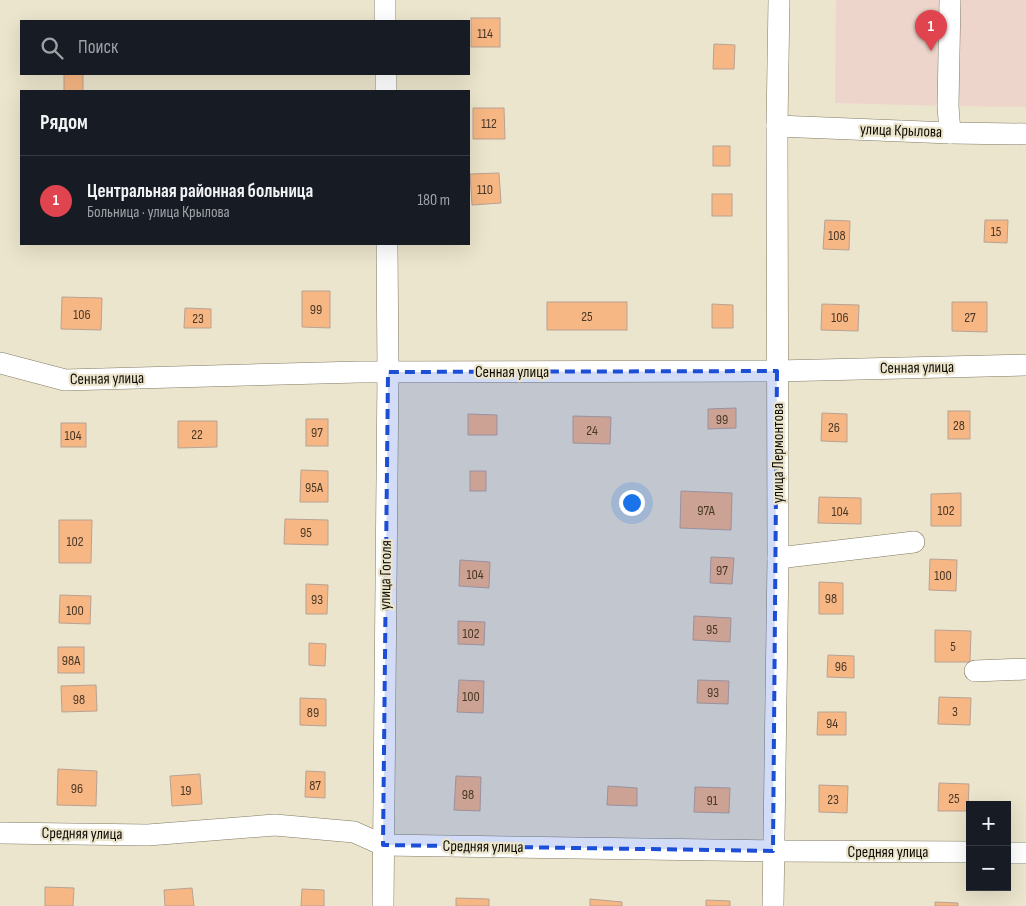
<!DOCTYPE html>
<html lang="ru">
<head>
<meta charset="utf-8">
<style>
  body { margin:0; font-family:"Sofia Sans Condensed",sans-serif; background:#20242c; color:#f1f3f6 }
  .controls { position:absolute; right:15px; bottom:15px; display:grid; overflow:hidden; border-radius:0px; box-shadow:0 5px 20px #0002 }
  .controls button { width:45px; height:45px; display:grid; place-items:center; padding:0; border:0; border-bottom:1px solid #363941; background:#171b24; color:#f1f3f6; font:25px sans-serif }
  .you { position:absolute; left:631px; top:502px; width:18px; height:18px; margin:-12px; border:4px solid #fff; border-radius:50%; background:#1a73e8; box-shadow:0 0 0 8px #1a73e833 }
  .badge { display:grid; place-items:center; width:32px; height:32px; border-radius:50%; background:#c5a698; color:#fff; font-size:16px; font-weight:700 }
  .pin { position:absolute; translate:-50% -41px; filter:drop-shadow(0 1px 2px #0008) }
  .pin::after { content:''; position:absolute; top:26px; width:18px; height:15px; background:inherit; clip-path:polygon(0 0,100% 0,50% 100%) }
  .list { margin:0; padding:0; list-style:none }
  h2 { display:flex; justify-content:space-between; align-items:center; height:65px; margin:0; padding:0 20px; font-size:21px }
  h2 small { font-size:16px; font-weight:400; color:#9ea1a6 }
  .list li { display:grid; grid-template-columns:32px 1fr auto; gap:15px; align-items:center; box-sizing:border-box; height:90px; padding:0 20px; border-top:1px solid #363941 }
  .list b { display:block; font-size:19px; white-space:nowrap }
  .list p { margin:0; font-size:16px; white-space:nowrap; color:#9ea1a6 }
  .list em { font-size:16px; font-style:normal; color:#9ea1a6 }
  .icon { flex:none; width:28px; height:28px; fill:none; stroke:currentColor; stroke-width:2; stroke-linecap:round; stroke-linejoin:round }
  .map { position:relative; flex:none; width:1026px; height:906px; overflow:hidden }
  .search { position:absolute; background:#171b24; box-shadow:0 5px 20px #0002; left:20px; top:20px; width:450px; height:55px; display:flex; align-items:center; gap:12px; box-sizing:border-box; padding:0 18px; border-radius:0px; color:#9ea1a6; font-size:19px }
  .panel { position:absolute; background:#171b24; box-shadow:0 5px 20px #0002; left:20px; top:90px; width:450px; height:155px; border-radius:0px }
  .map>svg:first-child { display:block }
  .medical { fill:#edd5cb }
  .building { fill:#f7b784; stroke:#b7a293 }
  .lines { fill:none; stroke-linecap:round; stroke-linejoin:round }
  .minor-casing { stroke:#807a64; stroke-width:22 }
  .minor { stroke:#fff; stroke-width:21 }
  .marked { fill:#1d4ed8; fill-opacity:0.2; stroke:#1d4ed8; stroke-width:4; stroke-dasharray:10 6; stroke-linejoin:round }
  .labels { text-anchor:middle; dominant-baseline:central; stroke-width:4.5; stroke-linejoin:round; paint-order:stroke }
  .number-label { font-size:14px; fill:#4a3826 }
  .street-label { font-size:16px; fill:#100e06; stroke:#ece5cd }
</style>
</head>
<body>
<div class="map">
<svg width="1026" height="906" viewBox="0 0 1026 906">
  <rect width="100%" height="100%" fill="#ece5cd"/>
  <!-- medical -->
  <path class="medical" d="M836,0H1026V107L948,106L835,103Z"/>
  <!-- building -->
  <g class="building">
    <rect x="471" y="18" width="29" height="29"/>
    <path d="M714,44L735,45L734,69H713Z"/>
    <rect x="64" y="74" width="19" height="17"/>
    <path d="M473,108H504L505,139H473Z"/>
    <rect x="713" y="146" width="17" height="20"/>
    <path d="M499,173L501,203L472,205L470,174Z"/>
    <rect x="712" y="194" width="20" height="22"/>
    <path d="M825,220L850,221L849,250L823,249Z"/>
    <path d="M985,220H1008L1007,243L984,242Z"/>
    <path d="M302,291H330V328L302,327Z"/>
    <path d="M62,297L102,298L101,330L61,329Z"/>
    <rect x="547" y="302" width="80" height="28"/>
    <path d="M952,302H987V332L952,331Z"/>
    <path d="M712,304L733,305V328H712Z"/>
    <path d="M822,304L859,305L858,331L821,330Z"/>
    <path d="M185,308L211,309V328H184Z"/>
    <path d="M736,408V428L708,429V409Z"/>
    <rect x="948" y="411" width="22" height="28"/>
    <path d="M822,413L847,414V442L821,441Z"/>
    <path d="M468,414L497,415V435H468Z"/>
    <path d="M573,416L611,417L610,444L573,443Z"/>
    <rect x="306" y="419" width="22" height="27"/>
    <path d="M178,421H217V447L178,448Z"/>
    <rect x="61" y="423" width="25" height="24"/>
    <path d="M301,470L328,471V502H300Z"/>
    <rect x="470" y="471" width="16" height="20"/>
    <path d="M681,491L732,493L731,530L680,528Z"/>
    <path d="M961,493V526H931V494Z"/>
    <path d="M819,497L861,498V524L818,523Z"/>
    <path d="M285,519L328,520V545L284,544Z"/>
    <path d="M59,520H92L91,563H59Z"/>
    <path d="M711,557L734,558L732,584L710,583Z"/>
    <path d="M930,559L957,560L956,591L929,590Z"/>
    <path d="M460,560L490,562L489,588L459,586Z"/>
    <path d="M819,582L843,583V614H819Z"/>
    <path d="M306,584L328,585L327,614H306Z"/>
    <path d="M60,595L91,596L90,624L59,623Z"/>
    <path d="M694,616L731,618L730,642L693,640Z"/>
    <path d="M458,621L485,622L484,645L458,644Z"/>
    <path d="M935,630L971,631L970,662H935Z"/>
    <path d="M309,643L326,644L325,666L309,665Z"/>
    <rect x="58" y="647" width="26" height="26"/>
    <path d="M828,655L854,656V678L827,677Z"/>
    <path d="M459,680L484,681L483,713L457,712Z"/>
    <path d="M698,680L729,681L728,704L697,703Z"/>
    <path d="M96,685L97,711L62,712L61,686Z"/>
    <path d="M939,697L971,698L970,725L938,724Z"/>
    <path d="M300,698L326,699V726L300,725Z"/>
    <path d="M818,712H846V735H817Z"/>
    <path d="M58,769L97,771L96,806L57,805Z"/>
    <path d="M306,771L325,772V798L305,797Z"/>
    <path d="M200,774L202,804L172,806L170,776Z"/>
    <path d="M456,776L481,777L480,811L454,810Z"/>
    <path d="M939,783L969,784L968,811H938Z"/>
    <path d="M819,785L848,786L847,813L819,812Z"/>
    <path d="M608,786L637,788V806L607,805Z"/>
    <path d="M695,787L730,788L729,813L694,812Z"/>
    <path d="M45,887L74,888L73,906H45Z"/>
    <path d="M192,888L194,906H165L164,890Z"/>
    <path d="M302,889L324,890V906H301Z"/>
    <path d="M456,898L489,899V906H456Z"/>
    <path d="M590,899L622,902V906H590Z"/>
    <path d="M706,900L730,901V906H706Z"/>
    <path d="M935,902L958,903V906H935Z"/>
  </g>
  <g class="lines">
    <!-- minor casing -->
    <g class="minor-casing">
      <g id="minor">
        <path d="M385,0V21"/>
        <path d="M386,74V91"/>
        <path d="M777,126L950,133L1026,134"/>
        <path d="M950,133L948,106L950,0"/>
        <path d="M0,363L65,380L359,372L777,371L1026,365"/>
        <path d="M778,558L914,542"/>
        <path d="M975,671L1026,669"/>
        <path d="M0,833L148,835L275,825L354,832L383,845L773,851L970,852"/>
        <path d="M1007,853H1026"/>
        <path d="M383,906L388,372L387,244"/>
        <path d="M773,906L778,558L777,126L779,0"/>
      </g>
    </g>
    <!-- minor -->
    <use href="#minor" class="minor"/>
  </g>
  <!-- marked area -->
  <path class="marked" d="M777,371L773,851L383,845L388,372Z"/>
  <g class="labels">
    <!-- number labels -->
    <g class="number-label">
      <text x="485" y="33">114</text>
      <text x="489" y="123">112</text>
      <text x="485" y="189">110</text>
      <text x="996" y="231">15</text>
      <text x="837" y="235">108</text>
      <text x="316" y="309">99</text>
      <text x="82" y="314">106</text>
      <text x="587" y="316">25</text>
      <text x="840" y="317">106</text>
      <text x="970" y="317">27</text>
      <text x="198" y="318">23</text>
      <text x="722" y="419">99</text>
      <text x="959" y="425">28</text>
      <text x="834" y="427">26</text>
      <text x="592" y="430">24</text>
      <text x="317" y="432">97</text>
      <text x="197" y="434">22</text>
      <text x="73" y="435">104</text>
      <text x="314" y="487">95А</text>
      <text x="706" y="510">97А</text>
      <text x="946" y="510">102</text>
      <text x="840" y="511">104</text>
      <text x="306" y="532">95</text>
      <text x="75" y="541">102</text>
      <text x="722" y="570">97</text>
      <text x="475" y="574">104</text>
      <text x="943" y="575">100</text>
      <text x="831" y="598">98</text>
      <text x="317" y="599">93</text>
      <text x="75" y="610">100</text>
      <text x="712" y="629">95</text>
      <text x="471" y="633">102</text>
      <text x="953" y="646">5</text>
      <text x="71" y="660">98А</text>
      <text x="841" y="666">96</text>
      <text x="713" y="692">93</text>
      <text x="471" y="696">100</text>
      <text x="79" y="699">98</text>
      <text x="955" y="711">3</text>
      <text x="313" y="712">89</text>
      <text x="832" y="723">94</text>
      <text x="315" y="785">87</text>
      <text x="77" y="788">96</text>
      <text x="186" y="790">19</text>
      <text x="468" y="794">98</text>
      <text x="954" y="798">25</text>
      <text x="833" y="799">23</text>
      <text x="712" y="800">91</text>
    </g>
    <!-- street labels -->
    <g class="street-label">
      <text transform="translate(901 131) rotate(2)">улица Крылова</text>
      <text transform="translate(917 368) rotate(-1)">Сенная улица</text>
      <text x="512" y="372">Сенная улица</text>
      <text transform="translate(107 379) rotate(-1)">Сенная улица</text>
      <text transform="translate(778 453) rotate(-90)">улица Лермонтова</text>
      <text transform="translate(386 575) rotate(-89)">улица Гоголя</text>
      <text transform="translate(82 834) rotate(1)">Средняя улица</text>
      <text transform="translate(483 847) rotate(1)">Средняя улица</text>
      <text x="888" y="852">Средняя улица</text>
    </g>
  </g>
</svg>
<div class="controls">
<button>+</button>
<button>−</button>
</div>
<div class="you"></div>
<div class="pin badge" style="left:931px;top:51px;background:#e0444e">1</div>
<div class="search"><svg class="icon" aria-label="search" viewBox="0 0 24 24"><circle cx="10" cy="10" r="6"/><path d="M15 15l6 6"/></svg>Поиск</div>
<section class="panel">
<h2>Рядом<small></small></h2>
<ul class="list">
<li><span class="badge" style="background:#e0444e">1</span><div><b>Центральная районная больница</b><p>Больница · улица Крылова</p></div><em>180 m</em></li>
</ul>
</section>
</div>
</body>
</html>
